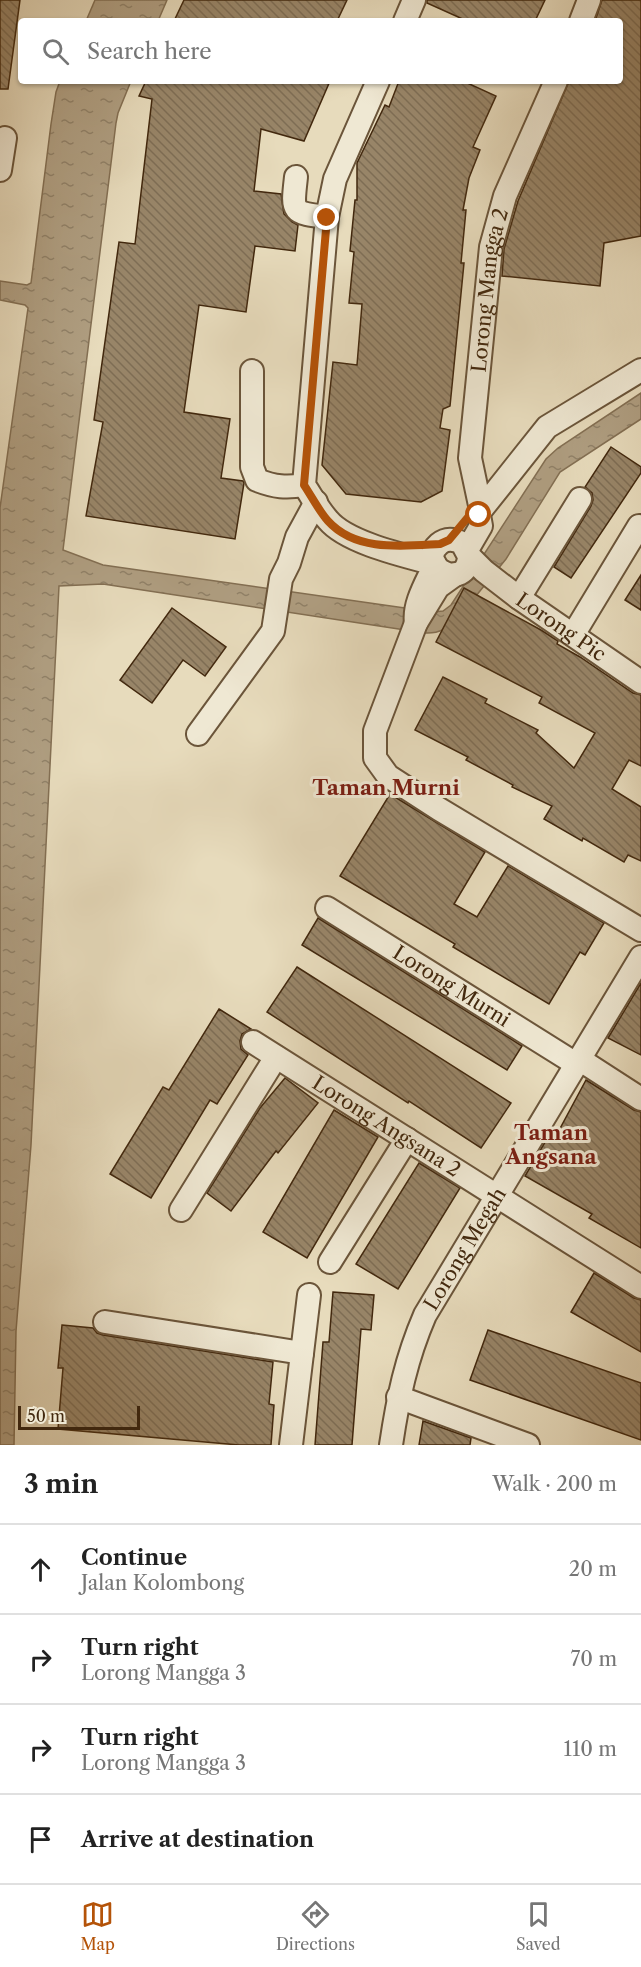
<!DOCTYPE html>
<html lang="en">
<head>
<meta charset="utf-8">
<style>
  body { margin:0; font-family:"Libre Caslon Text",serif; background:#f6f6f6; color:#222 }
  .scale { position:absolute; left:18px; bottom:15px; width:122px; box-sizing:border-box; padding-left:6px; border:3px solid #42280e; border-top:0; font-size:16px; line-height:21px; white-space:nowrap; color:#42280e; -webkit-text-stroke:4px #efe8d3; paint-order:stroke }
  .stop { position:absolute; width:18px; height:18px; margin:-14px; border:4px solid #b45309; border-radius:50%; background:#fff }
  .stop.end { background:#b45309; border-color:#fff; box-shadow:0 2px 6px #0008 }
  .list { margin:0; padding:0; list-style:none }
  h2 { display:flex; justify-content:space-between; align-items:center; height:78px; margin:0; padding:0 24px; font-size:26px }
  h2 small { font-size:20px; font-weight:400; color:#767676 }
  .list li { display:grid; grid-template-columns:39px 1fr auto; gap:18px; align-items:center; box-sizing:border-box; height:90px; padding:0 24px; border-top:2px solid #e0e0e0 }
  .list b { display:block; font-size:22px; white-space:nowrap }
  .list p { margin:0; font-size:20px; white-space:nowrap; color:#767676 }
  .list em { font-size:20px; font-style:normal; color:#767676 }
  .icon { flex:none; width:33px; height:33px; fill:none; stroke:currentColor; stroke-width:2; stroke-linecap:round; stroke-linejoin:round }
  .map { position:relative; flex:none; width:641px; height:1445px; overflow:hidden }
  .search { position:absolute; background:#fff; box-shadow:0 2px 4px #0004; left:18px; right:18px; top:18px; height:66px; display:flex; align-items:center; gap:15px; box-sizing:border-box; padding:0 21px; border-radius:6px; color:#767676; font-size:22px }
  .sheet { height:438px; background:#fff }
  nav { display:flex; justify-content:space-around; align-items:center; box-sizing:border-box; height:84px; border-top:2px solid #e0e0e0; background:#fff; font-size:16px; color:#767676 }
  nav a { display:grid; justify-items:center; gap:3px }
  nav .on { color:#b45309 }
  .map>svg:first-child { display:block }
  .water { fill:url(#water-ripples); stroke:#836f53; stroke-width:1.5 }
  .building { fill:url(#building-back-hatch); stroke:#42280e; stroke-width:1.5 }
  .lines { fill:none; stroke-linecap:round; stroke-linejoin:round }
  .minor-casing { stroke:#6b553a; stroke-width:26 }
  .minor { stroke:#efe8d3; stroke-width:22 }
  .route { stroke:#b45309; stroke-width:8 }
  .labels { text-anchor:middle; dominant-baseline:central; stroke-width:6; stroke-linejoin:round; paint-order:stroke }
  .street-label { font-size:20px; fill:#42280e; stroke:#efe8d3 }
  .neighbourhood-label { font-size:21px; font-weight:bold; fill:#7a1f14; stroke:#efe8d3 }
</style>
</head>
<body>
<div class="map">
<svg width="641" height="1445" viewBox="0 0 641 1445">
  <defs>
    <pattern id="water-ripples" width="26" height="14" patternUnits="userSpaceOnUse" patternTransform="scale(1.5)"><rect width="26" height="14" fill="#af9e81"/><path d="M2 4q2-2 4 0t4 0M15 11q2-2 4 0t4 0" fill="none" stroke="#908168"/></pattern>
    <pattern id="building-back-hatch" width="6" height="6" patternUnits="userSpaceOnUse" patternTransform="scale(1.5)"><rect width="6" height="6" fill="#988568"/><path d="M-1 5l2 2M0 0l6 6M5-1l2 2" fill="none" stroke="#7e6d54"/></pattern>
  </defs>
  <rect width="100%" height="100%" fill="#e7dbbc"/>
  <filter id="stains"><feTurbulence type="fractalNoise" baseFrequency=".00333" numOctaves="4"/><feColorMatrix values="0 0 0 0 .2 0 0 0 0 .09 0 0 0 0 .02 0 0 0 .5 -.17"/></filter>
  <radialGradient id="worn" r=".72"><stop offset=".6" stop-color="#630" stop-opacity="0"/><stop offset="1" stop-color="#630" stop-opacity=".3"/></radialGradient>
  <!-- water -->
  <g class="water">
    <path d="M95,0H167L158,21H86Z"/>
    <path d="M60,81H131L118,113L116,123L63,550L103,565L433,612L443,611L451,605L546,459L558,448L641,393V419L560,472L506,559L458,618C449,628 439,634 425,633L103,584L59,586L31,1145L16,1331L14,1445H0V508L28,308L25,305L0,300V281L27,285L31,283L51,124L56,92Z"/>
  </g>
  <!-- building -->
  <g class="building">
    <path d="M0,0H20L8,89H0Z"/>
    <path d="M184,0H347L337,21H174Z"/>
    <path d="M427,0H545L535,21H467L427,3Z"/>
    <path d="M602,0H641V236L604,243L600,286L502,276L504,249L518,201L569,81H620V21H595Z"/>
    <path d="M146,81H330L304,141L261,129L254,191L281,194L284,214L292,222L298,225L295,251L255,246L246,312L199,305L184,412L230,419L221,478L243,481L244,483L235,539L86,516L103,422L94,420L119,242L135,244L152,99L139,96Z"/>
    <path d="M399,81H463L496,96L473,147L480,150L469,178L463,210H466L461,263H464L453,376L450,406L443,409L440,428L450,430L442,491L421,502L346,494L322,465L333,362L357,365L362,304L349,303L354,252L350,251L355,200H357V163L385,105L389,107Z"/>
    <path d="M611,447L641,467V473L571,578L554,567L591,506L593,500L592,493L585,487Z"/>
    <path d="M641,575V610L625,600Z"/>
    <path d="M464,588L541,630L558,641L557,644L580,657L633,693L641,695V766L629,760L612,789L641,807V861L628,855L624,862L583,838L582,841L544,819L552,806L512,787L513,785L466,760L468,757L415,730L443,677L487,699L485,703L538,730L536,733L574,768L595,733L539,703L542,697L436,642Z"/>
    <path d="M172,608L226,647L205,676L183,660L152,703L120,680Z"/>
    <path d="M390,794L485,852L454,904L477,917L508,866L604,923L585,955L580,952L549,1004L453,947L455,944L340,876Z"/>
    <path d="M318,918L522,1046L507,1070L302,945Z"/>
    <path d="M297,967L511,1103L481,1148L409,1101L408,1103L267,1012Z"/>
    <path d="M641,983V1055L608,1038Z"/>
    <path d="M219,1009L251,1029L242,1034L240,1041L241,1049L248,1055L217,1104L210,1100L151,1198L110,1174L163,1087L169,1090Z"/>
    <path d="M285,1078L318,1103L278,1153L276,1151L231,1211L207,1193L260,1108Z"/>
    <path d="M586,1080L634,1110L641,1112V1248L589,1218L592,1214L525,1176L551,1132L557,1134Z"/>
    <path d="M334,1110L378,1137L307,1258L263,1232Z"/>
    <path d="M419,1163L460,1188L398,1289L356,1264Z"/>
    <path d="M594,1273L634,1298L641,1300V1352L571,1312Z"/>
    <path d="M333,1292L374,1295L371,1330L361,1329L352,1445H315L323,1342H329Z"/>
    <path d="M62,1325L93,1328L97,1333L103,1335L273,1362L269,1404L274,1405L271,1445H239L58,1429L63,1368H58Z"/>
    <path d="M488,1330L641,1383V1440L470,1380Z"/>
    <path d="M423,1421L471,1438L470,1445H419Z"/>
  </g>
  <g class="lines">
    <!-- minor casing -->
    <g class="minor-casing">
      <g id="minor">
        <path d="M405,21L414,0"/>
        <path d="M581,21L589,0"/>
        <path d="M378,81L335,179L327,217L304,485C312,497 319,510 328,520C347,543 406,556 435,564C427,582 413,604 416,623"/>
        <path d="M0,170L5,138"/>
        <path d="M296,177C292,212 291,213 327,217"/>
        <path d="M252,371V467L257,480C275,487 286,488 304,485"/>
        <path id="s1" d="M481,510L470,458L491,247L505,196L556,81"/>
        <path d="M467,550L481,526L479,515L481,510L547,427L641,370"/>
        <path id="s2" d="M469,556C467,594 414,566 439,544C446,538 454,539 462,543L469,556L484,571L519,598L641,682"/>
        <path d="M456,574L438,587L416,623L375,731V758L388,776L439,809L641,930"/>
        <path d="M519,598L580,499"/>
        <path d="M573,635L639,526"/>
        <path d="M198,734L273,631L281,579L289,563L297,537L316,502"/>
        <path id="s3" d="M327,908L576,1064"/>
        <path id="s4" d="M253,1042L641,1287"/>
        <path d="M579,1059L641,1099"/>
        <path d="M181,1210L276,1057"/>
        <path d="M330,1262L407,1139"/>
        <path d="M105,1322L302,1353"/>
        <path d="M398,1397L528,1445"/>
        <path d="M291,1445L309,1295"/>
        <path id="s5" d="M391,1445C398,1398 406,1359 425,1315L641,957"/>
      </g>
    </g>
    <!-- minor -->
    <use href="#minor" class="minor"/>
  </g>
  <g class="lines">
    <!-- route -->
    <path class="route" d="M327,218L304,485C312,497 319,511 328,521C356,552 403,546 440,544L449,540L469,516L479,515"/>
  </g>
  <g class="labels">
    <!-- street labels -->
    <g class="street-label">
      <text stroke="none"><textPath href="#s1" startOffset="222">Lorong Mangga 2</textPath></text>
      <text stroke="none"><textPath href="#s2" startOffset="228">Lorong Pic</textPath></text>
      <text stroke="none"><textPath href="#s3" startOffset="147">Lorong Murni</textPath></text>
      <text stroke="none"><textPath href="#s4" startOffset="158">Lorong Angsana 2</textPath></text>
      <text stroke="none"><textPath href="#s5" startOffset="212">Lorong Megah</textPath></text>
    </g>
    <!-- neighbourhood labels -->
    <g class="neighbourhood-label">
      <text x="386" y="787">Taman Murni</text>
      <text x="551" y="1132">Taman<tspan x="551" dy="24">Angsana</tspan></text>
    </g>
  </g>
  <rect width="100%" height="100%" filter="url(#stains)"/>
  <rect width="100%" height="100%" fill="url(#worn)"/>
</svg>
<div class="scale">50 m</div>
<div class="stop" style="left:479px;top:515px"></div>
<div class="stop end" style="left:327px;top:218px"></div>
<div class="search"><svg class="icon" aria-label="search" viewBox="0 0 24 24"><circle cx="10" cy="10" r="6"/><path d="M15 15l6 6"/></svg>Search here</div>
</div>
<section class="sheet">
<h2>3 min<small>Walk · 200 m</small></h2>
<ul class="list">
<li><svg class="icon" aria-label="ahead" viewBox="0 0 24 24"><path d="M12 20V5M6 11l6-6 6 6"/></svg><div><b>Continue</b><p>Jalan Kolombong</p></div><em>20 m</em></li>
<li><svg class="icon" aria-label="right" viewBox="0 0 24 24"><path d="M7 20v-9h11M14 6l5 5-5 5"/></svg><div><b>Turn right</b><p>Lorong Mangga 3</p></div><em>70 m</em></li>
<li><svg class="icon" aria-label="right" viewBox="0 0 24 24"><path d="M7 20v-9h11M14 6l5 5-5 5"/></svg><div><b>Turn right</b><p>Lorong Mangga 3</p></div><em>110 m</em></li>
<li><svg class="icon" aria-label="arrive" viewBox="0 0 24 24"><path d="M6 21V4h12l-3 4 3 4H6"/></svg><div><b>Arrive at destination</b></div></li>
</ul>
</section>
<nav>
<a class="on"><svg class="icon" aria-label="map" viewBox="0 0 24 24"><path d="M3 6l6-2 6 2 6-2v14l-6 2-6-2-6 2zM9 4v14M15 6v14"/></svg>Map</a>
<a><svg class="icon" aria-label="directions" viewBox="0 0 24 24"><path d="M12 3l9 9-9 9-9-9zM9 14v-3h6M13 9l2 2-2 2"/></svg>Directions</a>
<a><svg class="icon" aria-label="saved" viewBox="0 0 24 24"><path d="M7 4h10v16l-5-4-5 4z"/></svg>Saved</a>
</nav>
</body>
</html>
